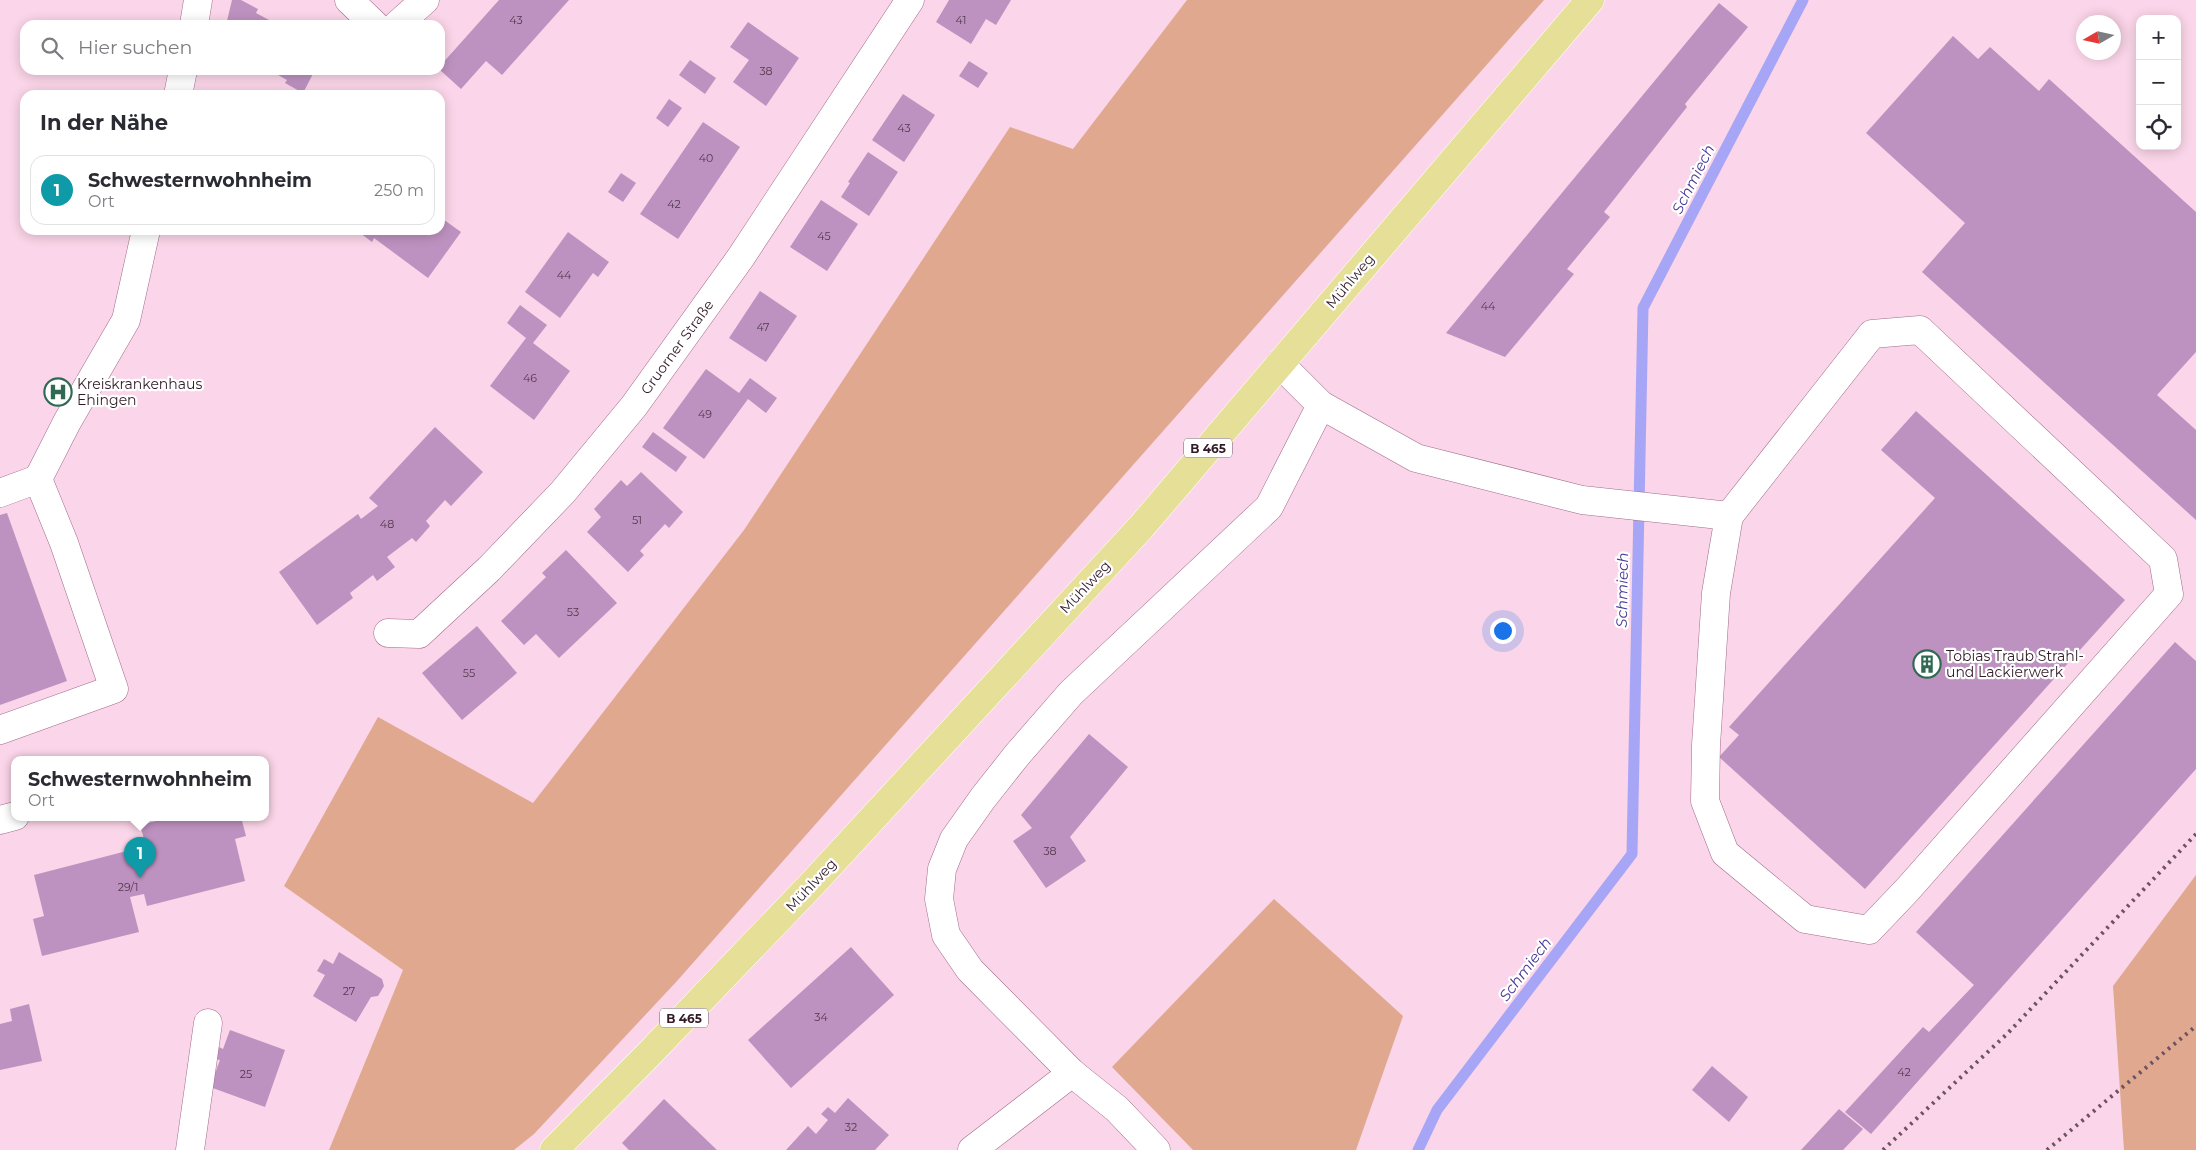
<!DOCTYPE html>
<html lang="de">
<head>
<meta charset="utf-8">
<style>
  body { margin:0; font-family:Montserrat,sans-serif; background:#f2f2f3; color:#2b2b33 }
  .controls { position:absolute; right:15px; top:15px; display:grid; overflow:hidden; border-radius:10px; box-shadow:0 2px 12px #0003 }
  .controls button { width:45px; height:45px; display:grid; place-items:center; padding:0; border:0; border-bottom:1px solid #e1e1e2; background:#fff; color:#2b2b33; font:25px sans-serif }
  .compass { position:absolute; left:2076px; top:15px; width:45px; height:45px; border-radius:50%; background:#fff; box-shadow:0 2px 12px #0003; rotate:261deg }
  .you { position:absolute; left:1502px; top:630px; width:18px; height:18px; margin:-12px; border:4px solid #fff; border-radius:50%; background:#1a73e8; box-shadow:0 0 0 8px #1a73e833 }
  .badge { display:grid; place-items:center; width:32px; height:32px; border-radius:50%; background:#0b8043; color:#fff; font-size:16px; font-weight:700 }
  .pin { position:absolute; translate:-50% -41px; filter:drop-shadow(0 1px 2px #0008) }
  .pin::after { content:''; position:absolute; top:26px; width:18px; height:15px; background:inherit; clip-path:polygon(0 0,100% 0,50% 100%) }
  .popup { position:absolute; left:11px; top:756px; width:258px; height:65px; box-sizing:border-box; display:grid; place-content:center; border-radius:10px; background:#fff; filter:drop-shadow(0 1px 4px #0005); font-size:16px; white-space:nowrap; color:#7c7c81 }
  .popup b { font-size:19px; color:#2b2b33 }
  .popup::after { content:''; position:absolute; left:50%; top:100%; margin-left:-10px; border:10px solid transparent; border-top-color:#fff }
  .list { margin:0; padding:0; list-style:none }
  h2 { display:flex; justify-content:space-between; align-items:center; height:65px; margin:0; padding:0 20px; font-size:21px }
  h2 small { font-size:16px; font-weight:400; color:#7c7c81 }
  .list li { display:grid; grid-template-columns:32px 1fr auto; gap:15px; align-items:center; box-sizing:border-box; height:70px; margin:0 10px 10px; padding:0 10px; border:1px solid #e1e1e2; border-radius:15px }
  .list b { display:block; font-size:19px; white-space:nowrap }
  .list p { margin:0; font-size:16px; white-space:nowrap; color:#7c7c81 }
  .list em { font-size:16px; font-style:normal; color:#7c7c81 }
  .icon { flex:none; width:28px; height:28px; fill:none; stroke:currentColor; stroke-width:2; stroke-linecap:round; stroke-linejoin:round }
  .map { position:relative; flex:none; width:2196px; height:1150px; overflow:hidden }
  .search { position:absolute; background:#fff; box-shadow:0 2px 12px #0003; left:20px; top:20px; width:425px; height:55px; display:flex; align-items:center; gap:12px; box-sizing:border-box; padding:0 18px; border-radius:15px; color:#7c7c81; font-size:19px }
  .panel { position:absolute; background:#fff; box-shadow:0 2px 12px #0003; left:20px; top:90px; width:425px; height:145px; border-radius:15px }
  .map>svg:first-child { display:block }
  .green { fill:#e0a88f }
  .lines { fill:none; stroke-linecap:round; stroke-linejoin:round }
  .stream { stroke:#a7a5f5; stroke-width:11 }
  .building { fill:#be92c0 }
  .minor-casing { stroke:#a26c8b; stroke-width:29 }
  .major-casing { stroke:#fff; stroke-width:29 }
  .minor { stroke:#fff; stroke-width:28 }
  .major { stroke:#e5df98; stroke-width:28 }
  .rail { stroke:#6d5261; stroke-width:4; stroke-dasharray:2.5 5; stroke-linecap:butt }
  .labels { text-anchor:middle; dominant-baseline:central; stroke-width:4.5; stroke-linejoin:round; paint-order:stroke }
  .number-label { font-size:11px; fill:#54394d }
  .shield { fill:#fff; stroke:#6f5f68; stroke-width:1 }
  .shield-label { font-size:12px; font-weight:bold; fill:#311b27 }
  .street-label { font-size:14px; fill:#311b27; stroke:#fff }
  .poi-label { font-size:14px; fill:#311b27; stroke:#fff; text-anchor:start }
  .water-label { font-size:15px; font-style:italic; fill:#463994; stroke:#fff }
</style>
</head>
<body>
<div class="map">
<svg width="2196" height="1150" viewBox="0 0 2196 1150">
  <rect width="100%" height="100%" fill="#fbd5e9"/>
  <!-- green -->
  <g class="green">
    <path d="M1187,0H1544L677,981L534,1134L514,1150H329L403,970L284,886L378,717L533,803L744,530L1010,127L1073,149Z"/>
    <path d="M2196,875V1150H2124L2113,986Z"/>
    <path d="M1274,899L1403,1016L1356,1150H1193L1112,1067Z"/>
  </g>
  <g class="lines">
    <!-- stream -->
    <path class="stream" d="M1418,1150L1437,1110L1632,854L1643,308L1803,0"/>
  </g>
  <!-- building -->
  <g class="building">
    <path d="M232,0H241L258,9L256,13L273,22L272,25H226Z"/>
    <path d="M499,0H569L502,75L486,61L461,89L440,70V66Z"/>
    <path d="M949,0H1011L996,25L986,19L971,44L936,22Z"/>
    <path d="M1719,3L1748,27L1685,104L1687,107L1604,212L1610,217L1567,269L1574,274L1531,326L1505,357L1446,333Z"/>
    <path d="M748,22L799,58L766,106L733,82L749,60L730,47Z"/>
    <path d="M1953,36L1978,59L1990,47L2039,91L2049,79L2196,212V352L2157,395L2196,430V520L1922,272L1965,223L1866,133Z"/>
    <path d="M690,60L716,78L705,94L679,75Z"/>
    <path d="M969,61L988,73L978,88L959,76Z"/>
    <path d="M269,70H315L303,93L285,83L287,80Z"/>
    <path d="M903,94L935,115L904,162L872,140Z"/>
    <path d="M669,99L682,108L668,127L656,118Z"/>
    <path d="M703,122L740,147L678,239L640,214Z"/>
    <path d="M868,152L898,172L869,216L841,197L850,183L848,182Z"/>
    <path d="M621,173L636,183L623,202L608,192Z"/>
    <path d="M821,200L858,224L827,271L790,247Z"/>
    <path d="M440,217L461,232L428,278L374,238L372,242L356,230H440Z"/>
    <path d="M568,232L609,262L598,277L593,273L560,318L525,292Z"/>
    <path d="M760,291L797,316L766,362L729,338Z"/>
    <path d="M520,305L547,325L533,343L570,371L534,420L490,386L526,338L507,323Z"/>
    <path d="M706,369L739,393L750,378L777,398L766,413L748,399L704,459L663,428Z"/>
    <path d="M1916,411L2125,600L1865,889L1719,757L1739,735L1729,727L1935,498L1881,450Z"/>
    <path d="M435,427L483,472L451,506L445,500L426,521L430,526L416,542L412,538L387,557L395,567L377,581L373,575L350,593L353,598L317,625L279,572L358,514L361,519L378,506L369,498Z"/>
    <path d="M653,432L687,457L676,472L642,447Z"/>
    <path d="M641,472L683,512L669,528L665,524L640,551L644,555L628,572L587,532L601,517L594,509L621,480L627,486Z"/>
    <path d="M7,513L67,681L0,705V515Z"/>
    <path d="M566,550L617,603L559,658L536,634L524,645L501,621L546,577L542,573Z"/>
    <path d="M477,626L517,673L462,720L422,673Z"/>
    <path d="M2175,642L2196,661V769L1871,1134L1845,1112L1923,1027L1929,1032L1974,985L1916,932Z"/>
    <path d="M1089,734L1128,767L1070,837L1086,861L1046,888L1013,841L1032,828L1021,815Z"/>
    <path d="M172,817H241L246,836L235,839L245,881L147,906L144,894L130,897L139,932L42,956L33,919L44,916L34,875L146,846L140,825Z"/>
    <path d="M851,947L894,995L791,1088L748,1040Z"/>
    <path d="M339,952L382,979L384,986L378,996L371,997L356,1022L313,996L325,975L317,971L324,959L333,964Z"/>
    <path d="M29,1004L42,1061L0,1070V1024L12,1021L10,1009Z"/>
    <path d="M230,1030L285,1050L265,1107L210,1087L220,1060L216,1059L219,1047L223,1049Z"/>
    <path d="M1712,1066L1748,1097L1729,1122L1692,1090Z"/>
    <path d="M848,1098L889,1135L875,1150H786L808,1126L816,1134L828,1120L821,1114L828,1107L835,1113Z"/>
    <path d="M664,1099L693,1127L717,1150H629L622,1143Z"/>
    <path d="M1839,1109L1863,1129L1843,1150H1801Z"/>
  </g>
  <g class="lines">
    <!-- minor casing -->
    <g class="minor-casing">
      <g id="minor">
        <path d="M349,0L375,25"/>
        <path d="M194,25L198,0"/>
        <path d="M397,25L425,0"/>
        <path d="M178,95L183,70"/>
        <path d="M1280,364L1321,405L1416,458L1582,500L1729,516L1716,593L1706,745L1705,801L1725,853L1805,919L1869,930L1908,889L2169,594L2163,559L1920,330L1872,334L1729,516"/>
        <path d="M0,493L38,479"/>
        <path d="M388,633L419,634L489,569L563,492L634,406L741,257L910,0"/>
        <path d="M0,730L114,689L64,543L38,479L67,422L126,320L146,230"/>
        <path d="M0,820L15,816"/>
        <path d="M190,1150L208,1023"/>
        <path d="M972,1150L1072,1073"/>
        <path d="M1156,1150L1117,1109L1072,1073L970,970L946,935L939,899L942,869L954,839L983,798L1017,755L1071,693L1269,507L1321,405"/>
      </g>
    </g>
    <!-- major casing -->
    <g class="major-casing">
      <path id="major" d="M554,1150L648,1055L813,883L1142,526L1590,0"/>
    </g>
    <!-- minor -->
    <use href="#minor" class="minor"/>
    <!-- major -->
    <use href="#major" class="major"/>
    <!-- rail -->
    <g class="rail">
      <path d="M1883,1150L2007,1034L2196,834"/>
      <path d="M2047,1150L2196,1026"/>
    </g>
  </g>
  <!-- icons -->
  <defs>
    <g id="hospital-ring" transform="scale(1.4375)"><circle r="9.5" fill="#fff" stroke="#306a52" stroke-width="1.5"/><path d="M-5-5h3v3.5h4V-5h3V5h-3V1.5h-4V5h-3Z" fill="#306a52"/></g>
    <g id="building-ring" transform="scale(1.4375)"><circle r="9.5" fill="#fff" stroke="#306a52" stroke-width="1.5"/><path d="M-4-6H4V6H1V3H-1V6H-4ZM-2.5-4.3h1.7v1.8h-1.7ZM.8-4.3h1.7v1.8H.8ZM-2.5-1h1.7V.8h-1.7ZM.8-1h1.7V.8H.8Z" fill="#306a52"/></g>
  </defs>
  <g fill-rule="evenodd">
    <use href="#hospital-ring" x="58" y="392"/>
    <use href="#building-ring" x="1927" y="664"/>
  </g>
  <g class="labels">
    <!-- number labels -->
    <g class="number-label">
      <text x="516" y="20">43</text>
      <text x="961" y="20">41</text>
      <text x="766" y="71">38</text>
      <text x="904" y="128">43</text>
      <text x="706" y="158">40</text>
      <text x="674" y="204">42</text>
      <text x="824" y="236">45</text>
      <text x="564" y="275">44</text>
      <text x="1488" y="306">44</text>
      <text x="763" y="327">47</text>
      <text x="530" y="378">46</text>
      <text x="705" y="414">49</text>
      <text x="637" y="520">51</text>
      <text x="387" y="524">48</text>
      <text x="573" y="612">53</text>
      <text x="469" y="673">55</text>
      <text x="1050" y="851">38</text>
      <text x="128" y="887">29/1</text>
      <text x="349" y="991">27</text>
      <text x="821" y="1017">34</text>
      <text x="1904" y="1072">42</text>
      <text x="246" y="1074">25</text>
      <text x="851" y="1127">32</text>
    </g>
    <!-- shield labels -->
    <g class="shield">
      <rect x="1184" y="438.5" width="48" height="19" rx="4"/>
      <rect x="660" y="1008.5" width="48" height="19" rx="4"/>
    </g>
    <g class="shield-label">
      <text x="1208" y="448">B 465</text>
      <text x="684" y="1018">B 465</text>
    </g>
    <!-- street labels -->
    <g class="street-label">
      <text transform="translate(1350 281) rotate(-50)">Mühlweg</text>
      <text transform="translate(677 347) rotate(-54)">Gruorner Straße</text>
      <text transform="translate(1085 587) rotate(-47)">Mühlweg</text>
      <text transform="translate(811 885) rotate(-47)">Mühlweg</text>
    </g>
    <!-- poi labels -->
    <g class="poi-label">
      <text x="77" y="384">Kreiskrankenhaus<tspan x="77" dy="16">Ehingen</tspan></text>
      <text x="1946" y="656">Tobias Traub Strahl-<tspan x="1946" dy="16">und Lackierwerk</tspan></text>
    </g>
    <!-- water labels -->
    <g class="water-label">
      <text transform="translate(1693 179) rotate(-63)">Schmiech</text>
      <text transform="translate(1622 590) rotate(-89)">Schmiech</text>
      <text transform="translate(1525 969) rotate(-53)">Schmiech</text>
    </g>
  </g>
</svg>
<div class="controls">
<button>+</button>
<button>−</button>
<button><svg class="icon" aria-label="locate" viewBox="0 0 24 24"><circle cx="12" cy="12" r="6"/><path d="M12 2v4M12 18v4M2 12h4M18 12h4"/></svg></button>
</div>
<svg class="compass" viewBox="-18 -18 36 36"><path d="M0-13l5 13h-10z" fill="#e53935"/><path d="M0 13l5-13h-10z" fill="#7c7c81"/></svg>
<div class="you"></div>
<div class="pin badge" style="left:140px;top:878px;background:#0f9aa8">1</div>
<div class="popup"><b>Schwesternwohnheim</b>Ort</div>
<div class="search"><svg class="icon" aria-label="search" viewBox="0 0 24 24"><circle cx="10" cy="10" r="6"/><path d="M15 15l6 6"/></svg>Hier suchen</div>
<section class="panel">
<h2>In der Nähe<small></small></h2>
<ul class="list">
<li><span class="badge" style="background:#0f9aa8">1</span><div><b>Schwesternwohnheim</b><p>Ort</p></div><em>250 m</em></li>
</ul>
</section>
</div>
</body>
</html>
